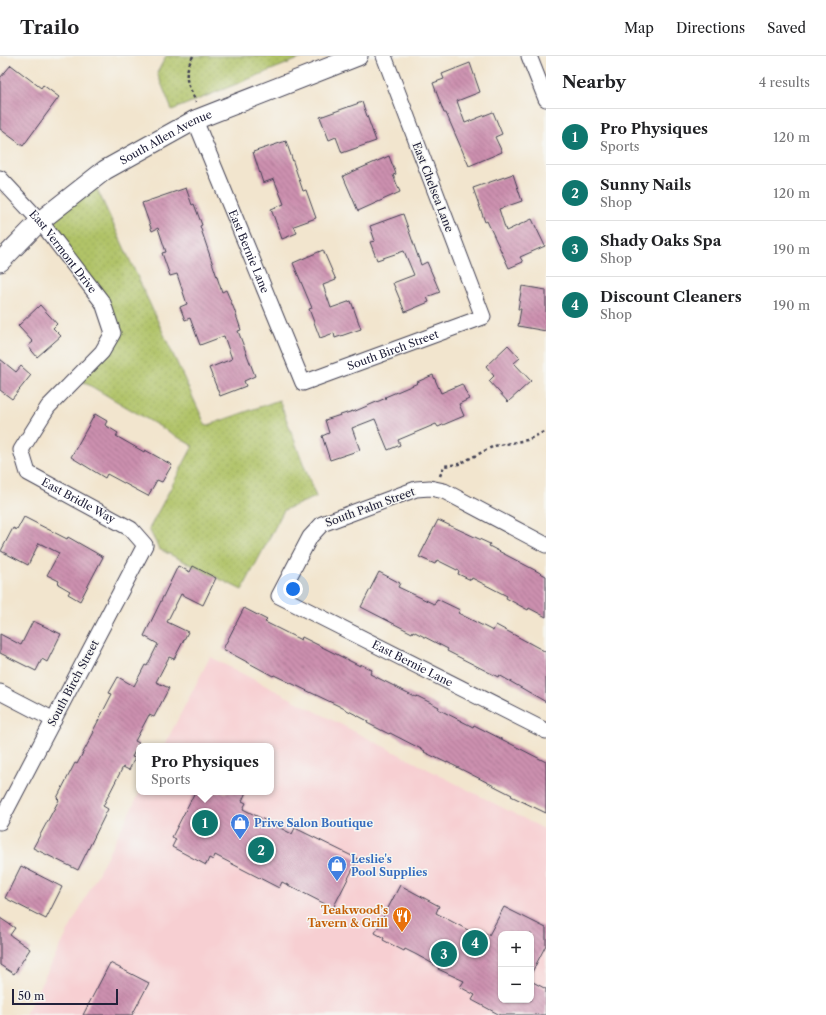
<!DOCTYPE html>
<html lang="en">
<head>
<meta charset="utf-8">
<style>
  body { margin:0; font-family:"Libre Caslon Text",serif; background:#f6f6f6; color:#202124 }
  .controls { position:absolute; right:12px; bottom:12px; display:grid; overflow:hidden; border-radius:8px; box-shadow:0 1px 3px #0004 }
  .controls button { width:36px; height:36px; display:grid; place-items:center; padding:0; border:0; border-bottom:1px solid #e0e0e0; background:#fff; color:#202124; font:20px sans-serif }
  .scale { position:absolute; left:12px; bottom:10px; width:106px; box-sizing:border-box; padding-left:4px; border:2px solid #22223b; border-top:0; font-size:11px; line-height:14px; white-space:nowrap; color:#22223b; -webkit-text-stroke:3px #f6f6f2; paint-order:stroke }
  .you { position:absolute; left:293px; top:533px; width:14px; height:14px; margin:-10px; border:3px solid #fff; border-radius:50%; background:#1a73e8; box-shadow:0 0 0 6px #1a73e833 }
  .badge { display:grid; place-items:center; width:26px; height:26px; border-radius:50%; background:#0f766e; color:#fff; font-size:13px; font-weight:700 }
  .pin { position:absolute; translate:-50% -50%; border:2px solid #fff; box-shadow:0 1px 4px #0006 }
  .popup { position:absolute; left:136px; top:687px; width:138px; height:52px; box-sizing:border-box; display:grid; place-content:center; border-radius:8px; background:#fff; filter:drop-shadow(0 1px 3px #0005); font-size:13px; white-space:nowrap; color:#757577 }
  .popup b { font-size:15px; color:#202124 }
  .popup::after { content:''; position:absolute; left:50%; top:100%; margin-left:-8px; border:8px solid transparent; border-top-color:#fff }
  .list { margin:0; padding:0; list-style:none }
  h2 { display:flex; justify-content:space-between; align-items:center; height:52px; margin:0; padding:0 16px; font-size:17px }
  h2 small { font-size:13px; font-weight:400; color:#757577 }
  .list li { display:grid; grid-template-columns:26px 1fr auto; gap:12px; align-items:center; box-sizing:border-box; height:56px; padding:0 16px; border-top:1px solid #e0e0e0 }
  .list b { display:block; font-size:15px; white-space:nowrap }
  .list p { margin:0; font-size:13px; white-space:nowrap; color:#757577 }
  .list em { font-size:13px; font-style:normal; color:#757577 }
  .map { position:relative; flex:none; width:546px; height:959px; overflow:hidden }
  header { display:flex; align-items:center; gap:24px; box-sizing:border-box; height:56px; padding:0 20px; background:#fff; border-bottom:1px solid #e0e0e0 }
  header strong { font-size:19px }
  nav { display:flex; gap:22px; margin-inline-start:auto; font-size:14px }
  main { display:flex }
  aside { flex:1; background:#fff }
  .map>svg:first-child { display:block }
  .built { fill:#f7cfd2; fill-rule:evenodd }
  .park { fill:url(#park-dots); stroke:#697251 }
  .building { fill:url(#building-back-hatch) }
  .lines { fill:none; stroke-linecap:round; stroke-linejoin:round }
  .minor-casing { stroke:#413f51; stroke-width:17 }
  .tertiary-casing { stroke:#413f51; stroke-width:21 }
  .path { stroke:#413f51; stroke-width:2.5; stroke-dasharray:3 3; stroke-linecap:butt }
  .minor { stroke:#fff; stroke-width:15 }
  .tertiary { stroke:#fff; stroke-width:19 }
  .labels { text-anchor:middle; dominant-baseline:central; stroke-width:3; stroke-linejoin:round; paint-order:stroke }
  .street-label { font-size:11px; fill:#22223b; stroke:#f6f6f2 }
  .shop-label { font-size:11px; font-weight:bold; fill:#366cbe; stroke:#f6f6f2; text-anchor:start }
  .food-label { font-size:11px; font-weight:bold; fill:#c56008; stroke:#f6f6f2; text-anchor:end }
</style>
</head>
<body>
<header>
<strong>Trailo</strong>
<nav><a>Map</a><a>Directions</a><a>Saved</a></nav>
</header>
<main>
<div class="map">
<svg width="546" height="959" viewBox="0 0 546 959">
  <defs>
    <pattern id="park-dots" width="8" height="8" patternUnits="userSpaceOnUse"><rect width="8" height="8" fill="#b0c367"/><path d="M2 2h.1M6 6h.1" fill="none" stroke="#97a75a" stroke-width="1.8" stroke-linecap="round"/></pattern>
    <pattern id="building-back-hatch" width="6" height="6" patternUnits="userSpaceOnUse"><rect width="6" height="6" fill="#cc90af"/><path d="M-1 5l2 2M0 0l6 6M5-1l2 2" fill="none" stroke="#a57590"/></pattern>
  </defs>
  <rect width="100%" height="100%" fill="#f6f6f2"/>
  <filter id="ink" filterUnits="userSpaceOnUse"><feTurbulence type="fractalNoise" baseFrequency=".025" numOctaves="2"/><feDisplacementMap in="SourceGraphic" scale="8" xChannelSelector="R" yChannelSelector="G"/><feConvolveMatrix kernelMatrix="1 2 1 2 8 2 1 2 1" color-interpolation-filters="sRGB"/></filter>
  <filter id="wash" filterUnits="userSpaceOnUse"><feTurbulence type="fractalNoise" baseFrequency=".012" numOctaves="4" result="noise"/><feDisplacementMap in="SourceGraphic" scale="16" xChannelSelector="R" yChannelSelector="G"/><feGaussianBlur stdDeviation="0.9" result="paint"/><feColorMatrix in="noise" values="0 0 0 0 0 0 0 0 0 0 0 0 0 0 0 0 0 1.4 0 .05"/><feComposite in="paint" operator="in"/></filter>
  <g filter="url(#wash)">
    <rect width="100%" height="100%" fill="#f2e5ce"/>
    <!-- built -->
    <path class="built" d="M210,601L546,774V959H25L140,736H271V690H164ZM501,878H531V944H501Z"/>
    <!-- park -->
    <g class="park">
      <path d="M166,0H306L172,54L157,17Z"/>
      <path d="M93,124L206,370L279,344L316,441L284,454L242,534L159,493L149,473L193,390L77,322L112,276L103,247L40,165Z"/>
    </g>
    <g id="blocks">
      <!-- building -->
      <g class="building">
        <path d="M470,7L480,36L457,45L465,67L493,56L502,78L495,81L502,96L469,110L446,57H444L433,27L444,23L442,18Z"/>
        <path d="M11,9L41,32L43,29L59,41L23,90L0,73V22Z"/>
        <path d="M362,46L376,85L342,97L336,81L329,84L320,61Z"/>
        <path d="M286,85L303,135L306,134L316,162L294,170L297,177L282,183L271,153L284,148L274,123L263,127L253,96Z"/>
        <path d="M389,100L396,118L393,119L400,136L358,155L343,120Z"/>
        <path d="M513,118L522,145L499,153L506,175L532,163L545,190L520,201L523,206L509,212L487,165L485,166L473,132Z"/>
        <path d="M186,132L192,149L194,148L202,169L200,170L222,236L226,234L234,253L241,274L238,275L255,320L244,325L246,330L220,340L209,312L232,303L224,280L200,289L190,262L185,264L180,251L187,248L177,218L170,220L162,197L166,196L158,172L152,175L142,147Z"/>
        <path d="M403,158L421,209L427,206L440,236L427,241L429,246L405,256L393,227L414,219L404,195L377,204L370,186L375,185L370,170Z"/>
        <path d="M323,194L336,224L323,229L331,252L351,245L361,273L335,282L334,277L320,282L309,253L312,252L293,207Z"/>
        <path d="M522,230L546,234V275L518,270L521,253H518Z"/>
        <path d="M40,249L57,268L53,272L61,280L37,301L28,290L33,286L18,270Z"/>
        <path d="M508,289L520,302L514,307L531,325L508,346L489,325L494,320L486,310Z"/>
        <path d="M0,303L16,316L21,310L31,319L12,343L0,334Z"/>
        <path d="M433,319L441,337L462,328L469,343L459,348L464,360L438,371L436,368L398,384L400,389L388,394L375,363L352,372L360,394L330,404L322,380L329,377L325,364L353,355V356L386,342L385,341L418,327L417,326Z"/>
        <path d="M95,358L107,365L105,369L118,377L116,380L144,396L145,394L172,409L162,426L157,424L148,440L107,418L105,422L71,401Z"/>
        <path d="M24,461L67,483L68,481L103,501L80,545L68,538L70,535L58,528L59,525L47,519L59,497L39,487L28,509L1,495L13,472L17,474Z"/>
        <path d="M438,464L490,488L489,490L546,520V561L529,552L528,554L506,542L507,540L472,522L471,524L458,518L459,515L437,504L435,508L419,501Z"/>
        <path d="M178,510L190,516L193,510L216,522L203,549L181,538L167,566L188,576L174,603L169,601L156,626L169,632L154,661L149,659L135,685L139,687L132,701L135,702L129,714L123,711L103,750L108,753L78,814L33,792L59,744L57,742L75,707L77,708L94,676L93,675L112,638L109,637L118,621L134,630L145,609L147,610L158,588L144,580Z"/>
        <path d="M379,516L400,527L398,531L434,548L437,543L460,554L458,557L493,575L496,569L546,596V646L499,619L498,621L447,595L448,593L413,575L412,577L361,551Z"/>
        <path d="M244,552L267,564L265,566L301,584L302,581L360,610V608L372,614L370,618L416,641L417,640L439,651L438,653L473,671L474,669L546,706V757L511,740L512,739L447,706V707L424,696L425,695L390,677L389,678L367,667L368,665L339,650L274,619L273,620L223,593Z"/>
        <path d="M33,565L61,578L47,606L42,603L36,615L0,597V578L21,589Z"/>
        <path d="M195,736H246L242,745L246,747L243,753L292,778L295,772L358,803L333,852L282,826L279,832L215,799L213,804L209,802L206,809L172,791L176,783L172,781Z"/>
        <path d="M21,810L62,831L46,863L5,842Z"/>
        <path d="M400,829L439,850L436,857L479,880L482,875L489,879L504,851L546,872V889L531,918V878H501V944H531V925L546,933V959H500L472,944L475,939L460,931L464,925L438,913L439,911L415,898L405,893L404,895L383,884L384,882L375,877Z"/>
        <path d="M0,862L15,872L10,879L30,893L14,918L0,909Z"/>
        <path d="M110,907L149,927L132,959H83Z"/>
      </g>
    </g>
  </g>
  <g filter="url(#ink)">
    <use href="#blocks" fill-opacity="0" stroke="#413f51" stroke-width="1"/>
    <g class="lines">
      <!-- minor casing -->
      <g class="minor-casing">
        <g id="minor">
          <path d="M529,0L546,43"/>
          <path id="s1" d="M195,64L303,327L483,261L384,0"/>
          <path id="s2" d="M0,122L40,165L103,247L113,277L102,296L48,351L21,394L28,417L131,473L145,489L0,766"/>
          <path id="s3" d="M546,489L444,435L430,432L416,433L322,468L310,481L279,540L546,675"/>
          <path d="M0,636L54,664"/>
        </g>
      </g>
      <!-- tertiary casing -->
      <g class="tertiary-casing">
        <g id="tertiary">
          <path id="s4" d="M0,206L40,165L105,114L195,64L358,0"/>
        </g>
      </g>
      <!-- path -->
      <g class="path">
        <path d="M193,0C182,22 187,25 196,46"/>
        <path d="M440,420L444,410L459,408L494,390L527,384L546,375"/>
      </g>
      <!-- minor -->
      <use href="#minor" class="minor"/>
      <!-- tertiary -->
      <use href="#tertiary" class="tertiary"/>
    </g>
  </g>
  <!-- icons -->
  <defs>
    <g id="shop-pin" transform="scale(1)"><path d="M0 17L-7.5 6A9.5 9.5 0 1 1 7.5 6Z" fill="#3f7fe0" stroke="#f6f6f2"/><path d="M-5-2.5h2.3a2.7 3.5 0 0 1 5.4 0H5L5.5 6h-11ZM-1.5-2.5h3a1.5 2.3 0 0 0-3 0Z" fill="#fff"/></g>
    <g id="restaurant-pin" transform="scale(1)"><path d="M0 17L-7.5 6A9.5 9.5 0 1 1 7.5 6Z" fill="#e8710a" stroke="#f6f6f2"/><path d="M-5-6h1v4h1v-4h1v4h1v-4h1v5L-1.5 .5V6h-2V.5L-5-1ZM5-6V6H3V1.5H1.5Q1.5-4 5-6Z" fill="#fff"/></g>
  </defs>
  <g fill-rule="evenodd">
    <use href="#shop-pin" x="240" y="767"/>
    <use href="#shop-pin" x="337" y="809"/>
    <use href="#restaurant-pin" x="402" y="860"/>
  </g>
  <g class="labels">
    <!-- street labels -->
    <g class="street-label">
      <text stroke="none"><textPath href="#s4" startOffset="209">South Allen Avenue</textPath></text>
      <text transform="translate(433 131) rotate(69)">East Chelsea Lane</text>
      <text stroke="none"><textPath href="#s2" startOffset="97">East Vermont Drive</textPath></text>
      <text stroke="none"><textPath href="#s1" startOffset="142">East Bernie Lane</textPath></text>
      <text stroke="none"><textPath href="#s1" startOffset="380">South Birch Street</textPath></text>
      <text stroke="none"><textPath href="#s2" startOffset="425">East Bridle Way</textPath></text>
      <text transform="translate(370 451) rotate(-20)">South Palm Street</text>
      <text stroke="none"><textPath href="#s3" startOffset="478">East Bernie Lane</textPath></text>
      <text transform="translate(73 627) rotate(-62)">South Birch Street</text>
    </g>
    <!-- shop labels -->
    <g class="shop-label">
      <text x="254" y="767">Prive Salon Boutique</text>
      <text x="351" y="803">Leslie's<tspan x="351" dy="13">Pool Supplies</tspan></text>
    </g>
    <!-- food labels -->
    <g class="food-label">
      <text x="388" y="854">Teakwood’s<tspan x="388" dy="13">Tavern &amp; Grill</tspan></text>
    </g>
  </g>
</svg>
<div class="controls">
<button>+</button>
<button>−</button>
</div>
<div class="scale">50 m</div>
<div class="you"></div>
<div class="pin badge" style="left:205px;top:767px">1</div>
<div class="popup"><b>Pro Physiques</b>Sports</div>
<div class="pin badge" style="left:261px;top:794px">2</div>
<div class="pin badge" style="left:444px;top:898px">3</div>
<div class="pin badge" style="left:475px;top:887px">4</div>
</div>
<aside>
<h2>Nearby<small>4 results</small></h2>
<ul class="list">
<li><span class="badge">1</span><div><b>Pro Physiques</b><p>Sports</p></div><em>120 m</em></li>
<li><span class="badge">2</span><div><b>Sunny Nails</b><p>Shop</p></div><em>120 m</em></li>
<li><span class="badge">3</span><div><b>Shady Oaks Spa</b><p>Shop</p></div><em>190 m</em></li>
<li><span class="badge">4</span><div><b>Discount Cleaners</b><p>Shop</p></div><em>190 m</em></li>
</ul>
</aside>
</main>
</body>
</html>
